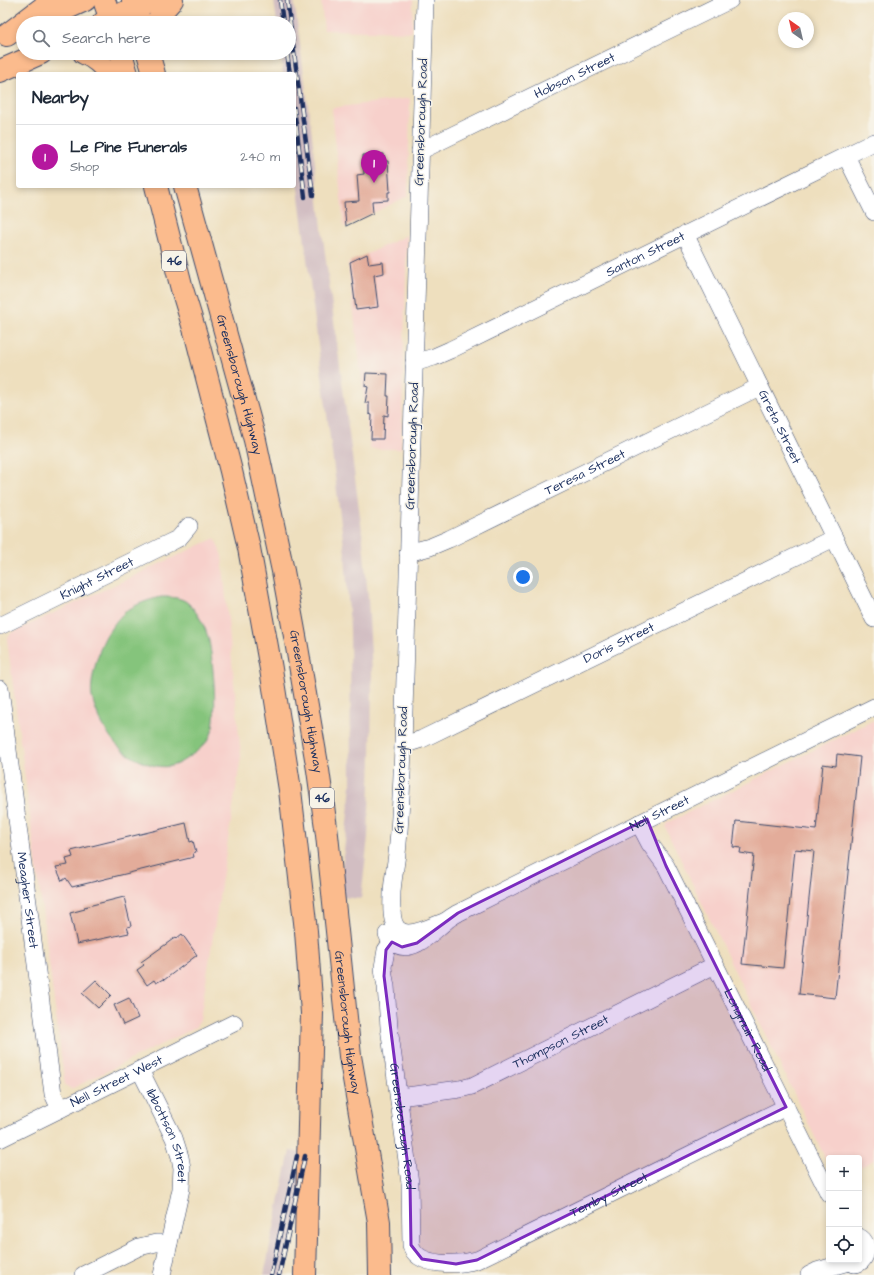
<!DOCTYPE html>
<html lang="en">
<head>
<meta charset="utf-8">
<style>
  body { margin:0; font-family:"Architects Daughter",sans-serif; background:#f6f6f7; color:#1f2937 }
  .controls { position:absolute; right:12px; bottom:12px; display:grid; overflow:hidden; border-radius:4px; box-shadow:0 2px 6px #0003 }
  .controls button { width:36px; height:36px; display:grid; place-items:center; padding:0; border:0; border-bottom:1px solid #e0e1e3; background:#fff; color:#1f2937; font:20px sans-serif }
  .compass { position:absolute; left:778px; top:12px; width:36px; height:36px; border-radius:50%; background:#fff; box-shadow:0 2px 6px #0003; rotate:326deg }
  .you { position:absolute; left:523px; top:577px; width:14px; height:14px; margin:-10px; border:3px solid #fff; border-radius:50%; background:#1a73e8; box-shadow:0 0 0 6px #1a73e833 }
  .badge { display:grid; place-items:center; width:26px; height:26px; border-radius:50%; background:#b5179e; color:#fff; font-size:13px; font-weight:700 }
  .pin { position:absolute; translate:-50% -33px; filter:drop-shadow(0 1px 2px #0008) }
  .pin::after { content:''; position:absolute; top:21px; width:14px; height:12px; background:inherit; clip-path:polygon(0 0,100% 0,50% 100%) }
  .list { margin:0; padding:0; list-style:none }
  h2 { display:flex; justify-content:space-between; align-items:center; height:52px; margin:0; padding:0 16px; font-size:17px }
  h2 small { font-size:13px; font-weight:400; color:#747a83 }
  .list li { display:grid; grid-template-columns:26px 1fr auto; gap:12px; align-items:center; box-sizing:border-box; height:64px; padding:0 16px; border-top:1px solid #e0e1e3 }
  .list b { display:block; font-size:15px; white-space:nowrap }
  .list p { margin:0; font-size:13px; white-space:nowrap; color:#747a83 }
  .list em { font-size:13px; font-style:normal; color:#747a83 }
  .icon { flex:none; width:22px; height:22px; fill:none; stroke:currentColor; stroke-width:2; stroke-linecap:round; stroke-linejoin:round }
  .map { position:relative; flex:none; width:874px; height:1275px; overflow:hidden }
  .search { position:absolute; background:#fff; box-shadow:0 2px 6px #0003; left:16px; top:16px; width:280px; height:44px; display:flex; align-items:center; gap:10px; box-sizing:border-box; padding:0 14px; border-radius:22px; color:#747a83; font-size:15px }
  .panel { position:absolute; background:#fff; box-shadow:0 2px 6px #0003; left:16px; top:72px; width:280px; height:116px; border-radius:4px }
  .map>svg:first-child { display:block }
  .built { fill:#f7d0cb }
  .industrial { fill:#d2bec2 }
  .green { fill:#85c47c; stroke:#507a6d }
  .building { fill:#e3ac9a }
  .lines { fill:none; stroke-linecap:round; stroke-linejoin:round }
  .minor-casing { stroke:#3b496c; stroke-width:18 }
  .major-casing { stroke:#3b496c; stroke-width:24 }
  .highway-casing { stroke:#3b496c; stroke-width:24 }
  .minor { stroke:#fff; stroke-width:17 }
  .major { stroke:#fbbb8d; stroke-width:22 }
  .highway { stroke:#fbbb8d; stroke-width:22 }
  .rail-casing { stroke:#1b2f5e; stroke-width:4.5 }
  .rail { stroke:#f7f3e8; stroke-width:3; stroke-dasharray:9; stroke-linecap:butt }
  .marked { fill:#7b2cbf; fill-opacity:0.2; stroke:#7b2cbf; stroke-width:3; stroke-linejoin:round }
  .labels { text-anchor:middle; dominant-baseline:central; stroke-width:3; stroke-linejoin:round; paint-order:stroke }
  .shield { fill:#f7f3e8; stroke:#5d6a87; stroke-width:1 }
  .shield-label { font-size:12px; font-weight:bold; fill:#1b2f5e }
  .street-label { font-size:13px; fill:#1b2f5e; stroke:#f7f3e8 }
</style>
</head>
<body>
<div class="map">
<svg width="874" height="1275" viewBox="0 0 874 1275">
  <rect width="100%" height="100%" fill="#f7f3e8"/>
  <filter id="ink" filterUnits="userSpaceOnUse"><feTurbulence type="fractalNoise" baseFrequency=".025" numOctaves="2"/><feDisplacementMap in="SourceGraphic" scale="8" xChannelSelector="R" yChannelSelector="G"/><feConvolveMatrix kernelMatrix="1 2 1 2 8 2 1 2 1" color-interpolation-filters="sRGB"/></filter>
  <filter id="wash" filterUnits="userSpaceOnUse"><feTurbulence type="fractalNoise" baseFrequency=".012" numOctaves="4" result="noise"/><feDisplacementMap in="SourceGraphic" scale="16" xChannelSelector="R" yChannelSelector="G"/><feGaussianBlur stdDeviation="0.9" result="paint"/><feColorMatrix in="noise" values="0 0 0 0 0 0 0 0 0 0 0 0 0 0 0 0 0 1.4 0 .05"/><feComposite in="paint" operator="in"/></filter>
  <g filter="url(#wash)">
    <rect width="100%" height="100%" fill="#eedfbe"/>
    <!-- built -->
    <g class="built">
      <path d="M321,0H413L412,32L324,30Z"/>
      <path d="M410,98L408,196L344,227L332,108Z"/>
      <path d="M407,235L401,449H370L348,263Z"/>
      <path d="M215,538L222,556L241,756L200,1020L196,1027L71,1089L65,1085L7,639L11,633Z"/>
      <path d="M874,720V1160L859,1168V1158H829V1166L665,827L667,823Z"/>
    </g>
    <!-- industrial -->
    <g class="industrial">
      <path d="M274,0H294L312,136L323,238L362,531L368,598L372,673L371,758L368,837L361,899L343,897L341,879L351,785L350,629L345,554L294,158V74H283L281,53H289V23H277Z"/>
      <path d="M290,1151L308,1154L299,1220L285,1275H264Z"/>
    </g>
    <!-- green -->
    <path class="green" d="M161,597C171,597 182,597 189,604C199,614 206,628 209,641C213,661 219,720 210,737C206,744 199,750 193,754C186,759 179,764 171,766C153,770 126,756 115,743C104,729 96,714 92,697C89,683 99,648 106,636C111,628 118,618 125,612C136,604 148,600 161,597Z"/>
    <g id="blocks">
      <!-- building -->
      <g class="building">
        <path d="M384,154L385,161H388L390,192H388V200L372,201L373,213L346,226L344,202L359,201L357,175L364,174L363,155Z"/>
        <path d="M367,254L369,264L383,262L384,273L374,275L378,307L356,310L350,262Z"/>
        <path d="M366,373L388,374L387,396H389L388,416L384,415L383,439H371L372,415L369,414V403H365L368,387L365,386Z"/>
        <path d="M837,754L860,757L835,998L799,994L814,851L795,849L783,968L742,964L754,855L740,853L741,848L733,847L736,821L816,830L823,764L836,766Z"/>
        <path d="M186,823L190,842L193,841L196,852L193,853L194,857L72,887L66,878L62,881L56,867L68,865L66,859L73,857L71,851Z"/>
        <path d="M124,897L131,926L127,927L129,933L77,944L70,913L85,909L84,907Z"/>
        <path d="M182,934L197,955L164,980L163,979L156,983L154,980L147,985L137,970L144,965L141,962L176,937L177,938Z"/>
        <path d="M96,980L111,995L98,1008L82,993Z"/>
        <path d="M129,998L138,1018L123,1025L114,1005Z"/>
      </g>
    </g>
  </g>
  <g filter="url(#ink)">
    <use href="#blocks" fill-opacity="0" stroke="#3b496c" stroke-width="1"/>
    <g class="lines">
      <!-- minor casing -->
      <g class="minor-casing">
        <g id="minor">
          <path d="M425,0L403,745C402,778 401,811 398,843C397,860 393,876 392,892C392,903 390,920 397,928C407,941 434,925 446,921"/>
          <path id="s1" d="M420,151L730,0"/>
          <path d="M846,156L874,212"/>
          <path id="s2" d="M685,234L874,619"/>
          <path id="s3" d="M414,363L434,357L450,350L874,142"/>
          <path id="s4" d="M408,553L430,547L449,539L759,387"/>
          <path id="s5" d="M0,626L169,543L179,538L189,526"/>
          <path id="s6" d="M0,689L53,1094L60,1109"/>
          <path id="s7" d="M403,745L422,739L834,538"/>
          <path id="s8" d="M639,823L650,844L666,866L829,1194"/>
          <path id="s9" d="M402,932L392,942L386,950L383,967L384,976L386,986L389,1027L410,1183L411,1245C417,1268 459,1265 477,1260L786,1107"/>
          <path id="s10" d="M387,934C389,940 392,943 397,945C415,953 433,931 445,922C449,918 453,916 458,913L874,707"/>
          <path id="s11" d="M140,1070L174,1138L180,1157L182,1168L181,1189L162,1275"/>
          <path id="s12" d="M399,1097L460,1089L472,1086L715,965"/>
          <path id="s13" d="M0,1139L234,1023"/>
          <path d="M846,1260C863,1275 874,1243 859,1237"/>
          <path d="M83,1275L139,1247L156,1243H169"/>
          <path d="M809,1275L817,1271L848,1262"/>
        </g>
      </g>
      <!-- major casing -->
      <g class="major-casing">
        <g id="major">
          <path d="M39,21L85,0"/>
          <path d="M103,23L151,0"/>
          <path d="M157,23L163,10L172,0"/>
          <path d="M7,35L53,0"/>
          <path d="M84,53C96,58 102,65 110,74"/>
          <path d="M0,71L41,53"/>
        </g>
      </g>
      <!-- highway casing -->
      <g class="highway-casing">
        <g id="highway">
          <path d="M104,0L112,23"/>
          <path d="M133,0L140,23"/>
          <path d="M121,53L127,74"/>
          <path d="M148,53L154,74"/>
          <path d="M156,186L182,289L196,335L231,471L249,548L271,669L290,790L306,931L312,1013L305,1275"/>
          <path id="s14" d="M185,186L255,440L283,571L297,647L318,770L327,835L350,1056L379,1222L380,1275"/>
        </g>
      </g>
      <!-- minor -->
      <use href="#minor" class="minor"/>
      <!-- major -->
      <use href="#major" class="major"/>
      <!-- highway -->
      <use href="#highway" class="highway"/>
      <!-- rail casing -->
      <g class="rail-casing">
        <g id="rail">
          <path d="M280,0L283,23"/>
          <path d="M287,0L313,195"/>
          <path d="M287,53L290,74"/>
          <path d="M294,108L305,197"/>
          <path d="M271,1275L297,1156"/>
          <path d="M279,1275L305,1156"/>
        </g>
      </g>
      <!-- rail -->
      <use href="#rail" class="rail"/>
    </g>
  </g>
  <!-- marked area -->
  <path class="marked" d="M647,819L666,866L786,1107L477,1260L456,1264L422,1259L411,1245L410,1183L384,976L386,950L392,942L402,947L417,943L458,913Z"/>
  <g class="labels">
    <!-- shield labels -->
    <g class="shield">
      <rect x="162" y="251" width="24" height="20" rx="3"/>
      <rect x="310" y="788" width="24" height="20" rx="3"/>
    </g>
    <g class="shield-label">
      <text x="174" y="261">46</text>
      <text x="322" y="798">46</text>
    </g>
    <!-- street labels -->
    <g class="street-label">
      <text stroke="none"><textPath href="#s1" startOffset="172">Hobson Street</textPath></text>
      <text transform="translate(421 122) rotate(-88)">Greensborough Road</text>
      <text stroke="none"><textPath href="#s3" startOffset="256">Santon Street</textPath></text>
      <text stroke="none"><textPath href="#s14" startOffset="206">Greensborough Highway</textPath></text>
      <text stroke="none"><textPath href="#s2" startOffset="215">Greta Street</textPath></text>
      <text transform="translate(412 446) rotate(-88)">Greensborough Road</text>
      <text stroke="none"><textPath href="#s4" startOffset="195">Teresa Street</textPath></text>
      <text stroke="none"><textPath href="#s5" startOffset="108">Knight Street</textPath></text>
      <text stroke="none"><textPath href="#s7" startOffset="239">Doris Street</textPath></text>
      <text stroke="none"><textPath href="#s14" startOffset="530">Greensborough Highway</textPath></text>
      <text transform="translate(401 770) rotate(-88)">Greensborough Road</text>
      <text stroke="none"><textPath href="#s10" startOffset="312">Nell Street</textPath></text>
      <text stroke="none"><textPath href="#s6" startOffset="213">Meagher Street</textPath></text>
      <text stroke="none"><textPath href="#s14" startOffset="854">Greensborough Highway</textPath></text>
      <text stroke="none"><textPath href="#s8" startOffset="234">Longmuir Road</textPath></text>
      <text stroke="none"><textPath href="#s12" startOffset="173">Thompson Street</textPath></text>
      <text stroke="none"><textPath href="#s13" startOffset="130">Nell Street West</textPath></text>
      <text stroke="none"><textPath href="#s9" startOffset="202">Greensborough Road</textPath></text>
      <text stroke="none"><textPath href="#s11" startOffset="72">Ibbottson Street</textPath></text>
      <text stroke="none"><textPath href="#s9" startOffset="542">Temby Street</textPath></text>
    </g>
  </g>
</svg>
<div class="controls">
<button>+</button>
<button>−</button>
<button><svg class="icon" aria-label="locate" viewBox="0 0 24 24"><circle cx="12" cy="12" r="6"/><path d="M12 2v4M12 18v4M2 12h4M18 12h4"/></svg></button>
</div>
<svg class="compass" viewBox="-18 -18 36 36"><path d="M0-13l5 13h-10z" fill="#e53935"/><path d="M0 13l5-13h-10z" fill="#747a83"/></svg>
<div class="you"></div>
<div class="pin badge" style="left:374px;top:183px">1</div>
<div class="search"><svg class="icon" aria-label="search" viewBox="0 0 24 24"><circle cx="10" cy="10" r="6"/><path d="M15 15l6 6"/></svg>Search here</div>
<section class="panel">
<h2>Nearby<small></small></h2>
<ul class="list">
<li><span class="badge">1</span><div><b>Le Pine Funerals</b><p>Shop</p></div><em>240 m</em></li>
</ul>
</section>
</div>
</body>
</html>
